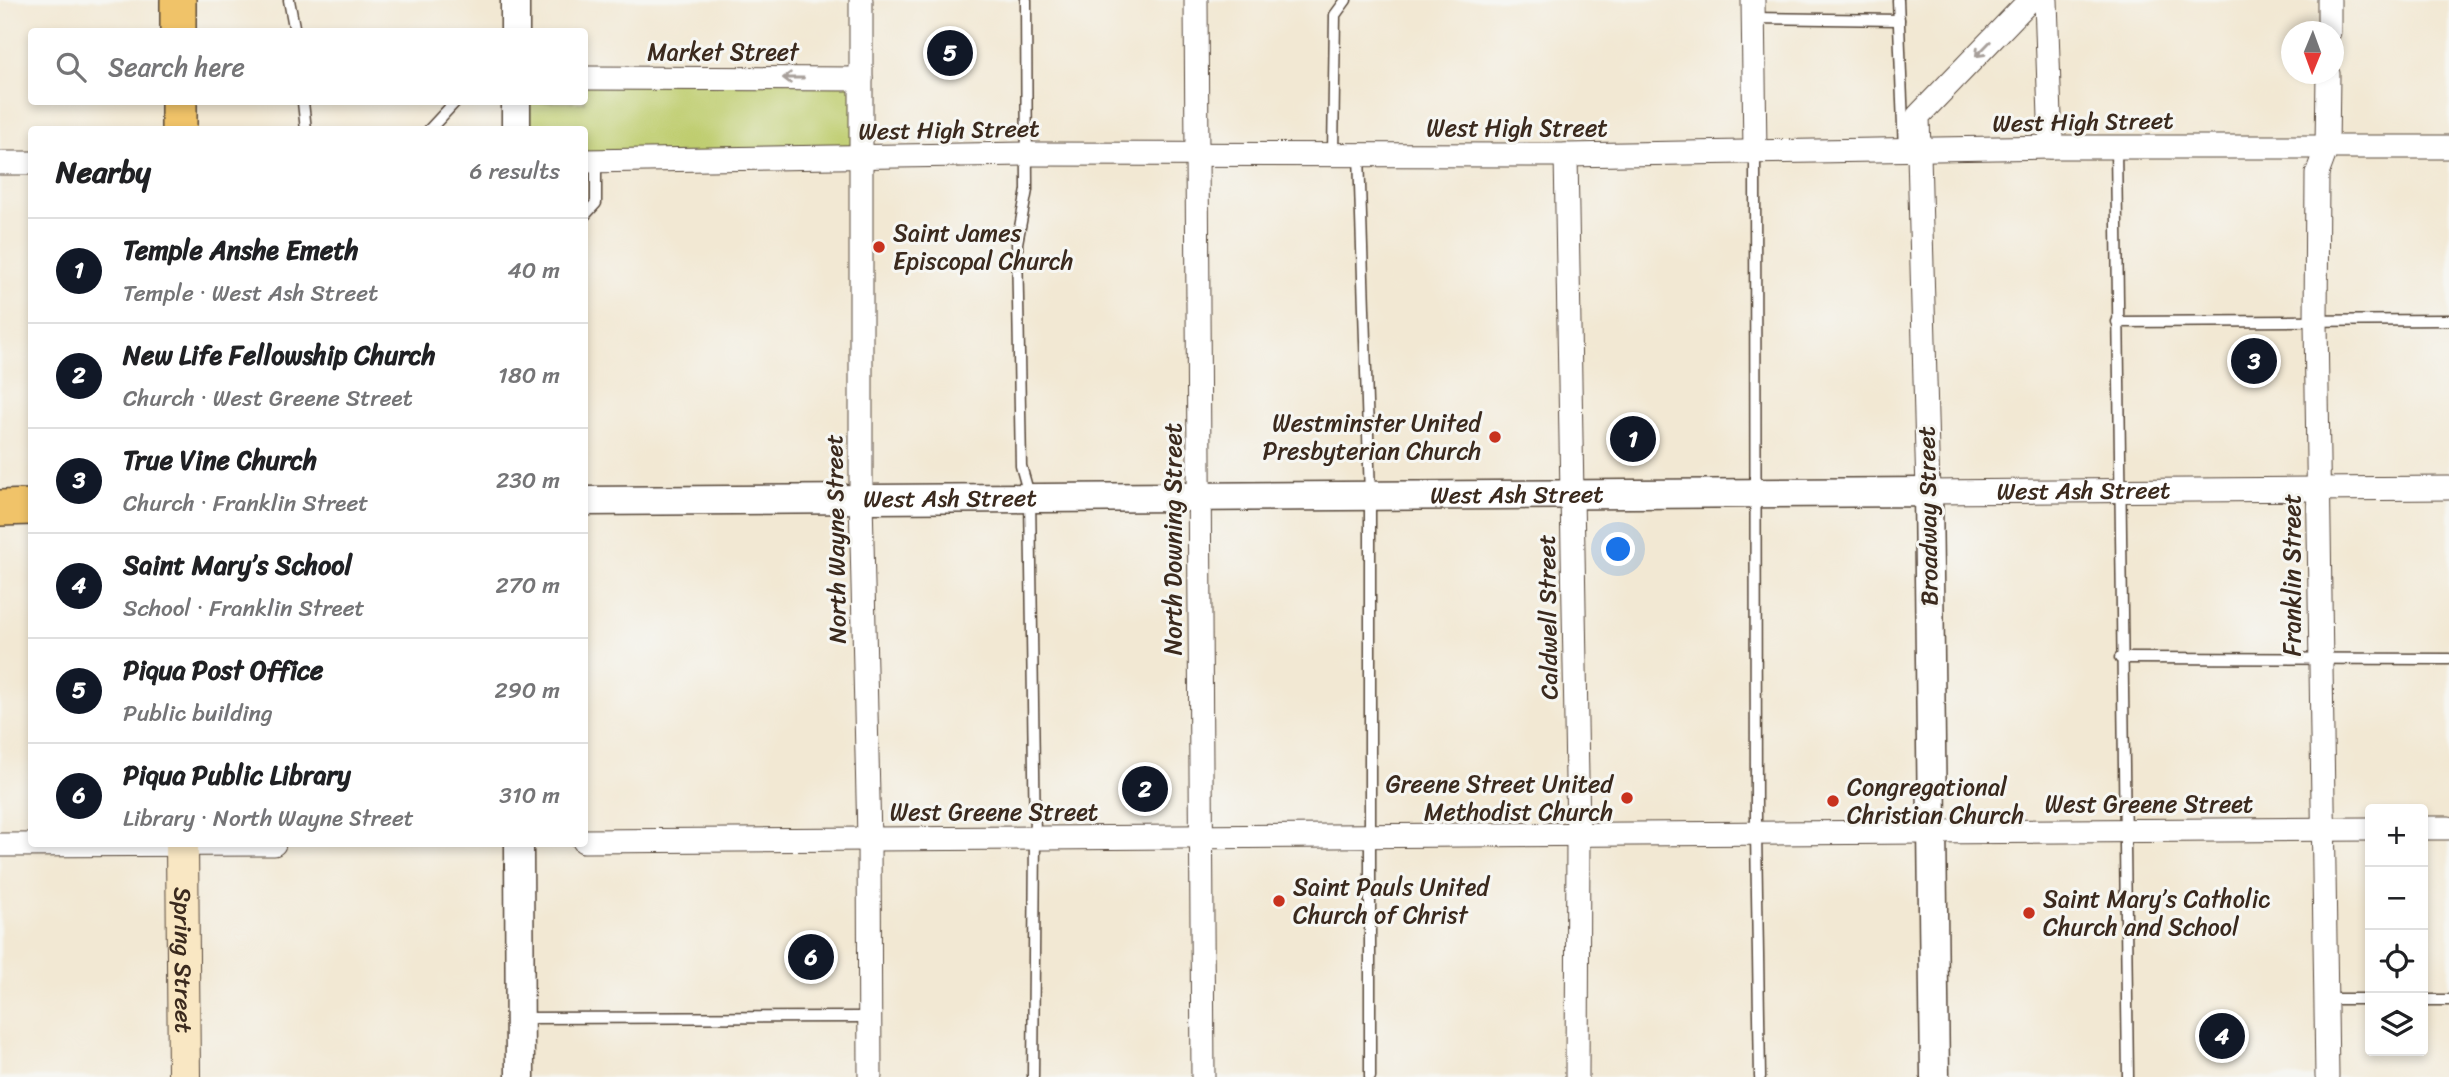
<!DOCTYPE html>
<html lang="en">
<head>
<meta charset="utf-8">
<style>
  body { margin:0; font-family:Sriracha,sans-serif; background:#f6f6f6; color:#202124 }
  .controls { position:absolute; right:21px; bottom:21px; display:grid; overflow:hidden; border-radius:7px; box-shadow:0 4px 10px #0003 }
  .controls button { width:63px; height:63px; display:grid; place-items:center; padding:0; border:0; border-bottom:2px solid #e0e0e0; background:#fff; color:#202124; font:35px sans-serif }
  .compass { position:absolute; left:2281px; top:21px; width:63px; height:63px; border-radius:50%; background:#fff; box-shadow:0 4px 10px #0003; rotate:181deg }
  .you { position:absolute; left:1619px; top:550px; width:24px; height:24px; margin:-18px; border:5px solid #fff; border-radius:50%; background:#1a73e8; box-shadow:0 0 0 10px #1a73e833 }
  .badge { display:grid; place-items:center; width:46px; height:46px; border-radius:50%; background:#111827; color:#fff; font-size:23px; font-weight:700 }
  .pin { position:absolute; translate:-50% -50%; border:4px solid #fff; box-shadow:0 2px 7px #0006 }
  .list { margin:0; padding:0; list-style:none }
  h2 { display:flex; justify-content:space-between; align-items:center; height:91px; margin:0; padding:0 28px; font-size:30px }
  h2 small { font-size:23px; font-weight:400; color:#757577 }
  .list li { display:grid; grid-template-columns:46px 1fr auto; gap:21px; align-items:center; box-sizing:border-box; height:105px; padding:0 28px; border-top:2px solid #e0e0e0 }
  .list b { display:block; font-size:26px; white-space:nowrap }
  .list p { margin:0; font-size:23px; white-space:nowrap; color:#757577 }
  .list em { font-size:23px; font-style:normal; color:#757577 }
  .icon { flex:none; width:38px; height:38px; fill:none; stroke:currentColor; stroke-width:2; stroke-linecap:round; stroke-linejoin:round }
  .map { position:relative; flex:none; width:2449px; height:1077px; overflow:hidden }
  .search { position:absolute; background:#fff; box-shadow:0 4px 10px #0003; left:28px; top:28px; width:560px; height:77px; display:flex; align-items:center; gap:18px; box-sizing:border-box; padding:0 24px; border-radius:7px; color:#757577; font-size:26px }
  .panel { position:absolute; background:#fff; box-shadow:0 4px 10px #0003; left:28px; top:126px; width:560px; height:721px; border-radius:7px }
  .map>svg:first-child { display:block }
  .green { fill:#bfcd6f; stroke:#7d7c46; stroke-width:2 }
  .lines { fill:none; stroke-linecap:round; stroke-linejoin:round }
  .service-casing { stroke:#564639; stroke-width:13 }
  .minor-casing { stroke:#564639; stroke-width:25 }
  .tertiary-casing { stroke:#564639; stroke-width:31 }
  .secondary-casing { stroke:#564639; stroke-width:34 }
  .primary-casing { stroke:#564639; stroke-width:38 }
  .service { stroke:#fff; stroke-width:10 }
  .minor { stroke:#fff; stroke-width:23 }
  .tertiary { stroke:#fff; stroke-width:28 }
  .secondary { stroke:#f9e7c3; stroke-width:32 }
  .primary { stroke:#f0c369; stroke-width:35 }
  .oneway { stroke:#a79f9a }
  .poi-dot { fill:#c8321e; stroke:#f6f6f2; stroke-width:2.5 }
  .labels { text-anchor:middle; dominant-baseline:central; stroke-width:6; stroke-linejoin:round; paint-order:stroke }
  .street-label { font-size:24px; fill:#3b2a1e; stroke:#f6f6f2 }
  .poi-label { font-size:24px; fill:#3b2a1e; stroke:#f6f6f2; text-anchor:start }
</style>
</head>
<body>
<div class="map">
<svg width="2449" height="1077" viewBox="0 0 2449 1077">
  <rect width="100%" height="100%" fill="#f6f6f2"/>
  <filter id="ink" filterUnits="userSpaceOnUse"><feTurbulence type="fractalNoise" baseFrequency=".0143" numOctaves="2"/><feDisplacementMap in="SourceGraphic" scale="14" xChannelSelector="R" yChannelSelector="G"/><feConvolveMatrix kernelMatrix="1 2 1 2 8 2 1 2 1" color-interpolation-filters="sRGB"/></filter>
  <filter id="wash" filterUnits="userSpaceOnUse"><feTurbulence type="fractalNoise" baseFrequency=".00686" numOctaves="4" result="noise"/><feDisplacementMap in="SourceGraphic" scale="28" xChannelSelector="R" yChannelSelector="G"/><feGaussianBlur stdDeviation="1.57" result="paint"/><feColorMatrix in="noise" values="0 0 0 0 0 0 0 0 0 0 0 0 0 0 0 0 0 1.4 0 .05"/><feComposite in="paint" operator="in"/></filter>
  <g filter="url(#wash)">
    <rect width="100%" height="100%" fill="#f2e8d3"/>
    <!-- green -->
    <path class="green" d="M585,78L861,79L860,158L585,161L584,130H516V102H584Z"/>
  </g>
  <g filter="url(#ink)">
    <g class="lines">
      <!-- service casing -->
      <g class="service-casing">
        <g id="service">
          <path d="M289,0L295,32"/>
          <path d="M1026,0L1027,190L1017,243L1021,466L1030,498L1035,838L1033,1077"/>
          <path d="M1898,0L1904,151"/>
          <path d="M1753,18L1899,20"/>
          <path d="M303,102L306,130"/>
          <path d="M429,130L455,102"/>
          <path d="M2116,147L2128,1077"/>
          <path d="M1755,153L1756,833L1760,1077"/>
          <path d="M1333,154L1335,15L1346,0"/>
          <path d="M1359,154L1370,496V1077"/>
          <path d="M584,216L596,203V161"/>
          <path d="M2117,322L2449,320"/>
          <path d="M2120,658L2449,659"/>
          <path d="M2326,999H2370"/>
          <path d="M2423,1000H2449"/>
          <path d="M521,1018L868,1017"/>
        </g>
      </g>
      <!-- minor casing -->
      <g class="minor-casing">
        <g id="minor">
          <path d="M861,0V499L869,839L870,1077"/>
          <path d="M1196,0L1203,1077"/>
          <path d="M1753,0L1755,153"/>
          <path id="s1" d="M2030,0L1918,116L1928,492L2449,488"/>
          <path d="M2046,0L2051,147"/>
          <path d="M2329,32V0"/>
          <path d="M584,78L861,79"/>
          <path d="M1566,155L1578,835L1577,1077"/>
          <path d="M584,161L1027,154L1566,155L2051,147H2449"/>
          <path d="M0,163H32"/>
          <path d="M2423,828H2449"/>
          <path d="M584,841L2370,829"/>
          <path d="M0,845L274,844"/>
          <path d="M2327,1077L2316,322L2317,174L2327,147L2328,74"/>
        </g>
      </g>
      <!-- tertiary casing -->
      <g class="tertiary-casing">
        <g id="tertiary">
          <path d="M515,0V32"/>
          <path d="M516,130V102"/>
          <path id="s2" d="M584,501L1928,492L1935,1077"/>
          <path d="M519,844L520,1077"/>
        </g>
      </g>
      <!-- secondary casing -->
      <g class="secondary-casing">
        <g id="secondary">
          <path id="s3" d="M182,844L184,1077"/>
        </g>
      </g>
      <!-- primary casing -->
      <g class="primary-casing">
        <g id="primary">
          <path d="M178,0V32"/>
          <path d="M179,102V130"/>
          <path d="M0,508L32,507"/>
        </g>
      </g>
      <!-- service -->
      <use href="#service" class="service"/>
      <!-- minor -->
      <use href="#minor" class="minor"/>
      <!-- tertiary -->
      <use href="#tertiary" class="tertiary"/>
      <!-- secondary -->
      <use href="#secondary" class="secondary"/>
      <!-- primary -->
      <use href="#primary" class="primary"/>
    </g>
    <!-- one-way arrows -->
    <defs><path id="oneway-shaft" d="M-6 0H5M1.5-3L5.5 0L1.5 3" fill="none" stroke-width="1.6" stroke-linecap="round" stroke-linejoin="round" transform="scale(1.75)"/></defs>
    <g class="oneway">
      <use href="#oneway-shaft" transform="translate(1983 49) rotate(134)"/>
      <use href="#oneway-shaft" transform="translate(793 78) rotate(-180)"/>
    </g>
  </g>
  <!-- markers -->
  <g class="poi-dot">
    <circle cx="879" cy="247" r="7"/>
    <circle cx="1495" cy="437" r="7"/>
    <circle cx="1627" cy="798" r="7"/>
    <circle cx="1833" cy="801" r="7"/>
    <circle cx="1279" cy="901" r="7"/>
    <circle cx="2029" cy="913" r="7"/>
  </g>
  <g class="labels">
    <!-- street labels -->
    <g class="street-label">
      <text x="723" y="52">Market Street</text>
      <text transform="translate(2083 122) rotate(-1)">West High Street</text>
      <text x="1517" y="128">West High Street</text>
      <text transform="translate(949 130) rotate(-1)">West High Street</text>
      <text stroke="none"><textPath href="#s1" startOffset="693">West Ash Street</textPath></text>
      <text stroke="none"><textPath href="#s2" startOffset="933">West Ash Street</textPath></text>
      <text stroke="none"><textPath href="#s2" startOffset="366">West Ash Street</textPath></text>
      <text transform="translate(1928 516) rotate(-91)">Broadway Street</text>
      <text transform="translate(836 539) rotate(-91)">North Wayne Street</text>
      <text transform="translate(1173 539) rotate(-90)">North Downing Street</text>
      <text transform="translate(2292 575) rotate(-90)">Franklin Street</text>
      <text transform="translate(1548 617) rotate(-91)">Caldwell Street</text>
      <text x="2149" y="804">West Greene Street</text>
      <text x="994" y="812">West Greene Street</text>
      <text stroke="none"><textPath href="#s3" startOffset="116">Spring Street</textPath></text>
    </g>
    <!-- poi labels -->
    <g class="poi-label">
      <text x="893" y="233">Saint James<tspan x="893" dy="28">Episcopal Church</tspan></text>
      <text x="1481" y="423" text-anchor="end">Westminster United<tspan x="1481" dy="28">Presbyterian Church</tspan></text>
      <text x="1613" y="784" text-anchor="end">Greene Street United<tspan x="1613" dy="28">Methodist Church</tspan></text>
      <text x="1847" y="787">Congregational<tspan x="1847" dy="28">Christian Church</tspan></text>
      <text x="1293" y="887">Saint Pauls United<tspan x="1293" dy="28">Church of Christ</tspan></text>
      <text x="2043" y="899">Saint Mary’s Catholic<tspan x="2043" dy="28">Church and School</tspan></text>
    </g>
  </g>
</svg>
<div class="controls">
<button>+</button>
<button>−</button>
<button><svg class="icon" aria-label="locate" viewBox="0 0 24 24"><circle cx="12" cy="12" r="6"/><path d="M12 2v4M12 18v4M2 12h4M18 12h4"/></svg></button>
<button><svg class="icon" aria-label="layers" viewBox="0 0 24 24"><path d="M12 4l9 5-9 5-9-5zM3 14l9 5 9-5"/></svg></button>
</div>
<svg class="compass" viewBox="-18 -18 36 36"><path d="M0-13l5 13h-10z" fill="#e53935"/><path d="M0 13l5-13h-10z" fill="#757577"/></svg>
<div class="you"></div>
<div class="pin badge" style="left:1633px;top:439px">1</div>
<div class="pin badge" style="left:1145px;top:789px">2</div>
<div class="pin badge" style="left:2254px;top:361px">3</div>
<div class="pin badge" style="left:2222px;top:1036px">4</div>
<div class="pin badge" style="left:950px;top:53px">5</div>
<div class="pin badge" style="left:811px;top:957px">6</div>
<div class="search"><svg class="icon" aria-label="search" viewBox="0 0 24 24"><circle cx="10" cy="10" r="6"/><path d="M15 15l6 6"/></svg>Search here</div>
<section class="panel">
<h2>Nearby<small>6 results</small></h2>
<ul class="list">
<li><span class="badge">1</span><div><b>Temple Anshe Emeth</b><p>Temple · West Ash Street</p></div><em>40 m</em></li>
<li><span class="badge">2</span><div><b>New Life Fellowship Church</b><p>Church · West Greene Street</p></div><em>180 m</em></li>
<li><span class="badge">3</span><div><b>True Vine Church</b><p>Church · Franklin Street</p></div><em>230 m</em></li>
<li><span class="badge">4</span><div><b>Saint Mary’s School</b><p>School · Franklin Street</p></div><em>270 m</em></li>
<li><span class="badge">5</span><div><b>Piqua Post Office</b><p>Public building</p></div><em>290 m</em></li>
<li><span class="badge">6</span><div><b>Piqua Public Library</b><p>Library · North Wayne Street</p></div><em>310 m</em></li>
</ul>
</section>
</div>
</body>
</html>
